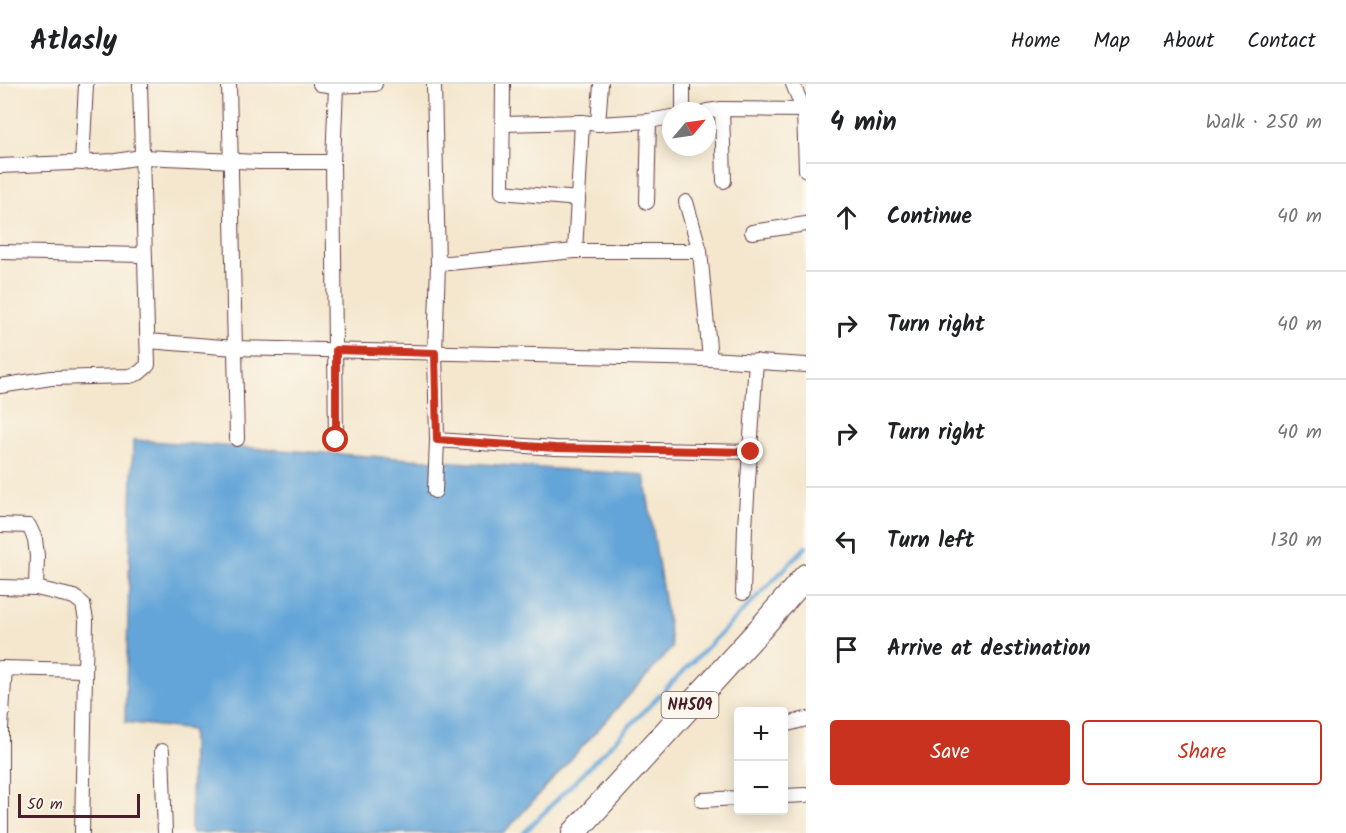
<!DOCTYPE html>
<html lang="en">
<head>
<meta charset="utf-8">
<style>
  body { margin:0; font-family:Kalam,sans-serif; background:#f2f2f2; color:#202124 }
  .controls { position:absolute; right:18px; bottom:18px; display:grid; overflow:hidden; border-radius:6px; box-shadow:0 3px 15px #0003 }
  .controls button { width:54px; height:54px; display:grid; place-items:center; padding:0; border:0; border-bottom:2px solid #e0e0e0; background:#fff; color:#202124; font:30px sans-serif }
  .compass { position:absolute; left:662px; top:18px; width:54px; height:54px; border-radius:50%; background:#fff; box-shadow:0 3px 15px #0003; rotate:61deg }
  .scale { position:absolute; left:18px; bottom:15px; width:122px; box-sizing:border-box; padding-left:6px; border:3px solid #4a1f2b; border-top:0; font-size:16px; line-height:21px; white-space:nowrap; color:#4a1f2b; -webkit-text-stroke:4px #fbf7ec; paint-order:stroke }
  .stop { position:absolute; width:18px; height:18px; margin:-14px; border:4px solid #c8321e; border-radius:50%; background:#fff }
  .stop.end { background:#c8321e; border-color:#fff; box-shadow:0 2px 6px #0008 }
  .list { margin:0; padding:0; list-style:none }
  h2 { display:flex; justify-content:space-between; align-items:center; height:78px; margin:0; padding:0 24px; font-size:26px }
  h2 small { font-size:20px; font-weight:400; color:#757577 }
  .list li { display:grid; grid-template-columns:39px 1fr auto; gap:18px; align-items:center; box-sizing:border-box; height:108px; padding:0 24px; border-top:2px solid #e0e0e0 }
  .list b { display:block; font-size:22px; white-space:nowrap }
  .list em { font-size:20px; font-style:normal; color:#757577 }
  .actions { display:flex; gap:12px; padding:18px 24px }
  .actions a { flex:1; padding:14px 0; border:2px solid #c8321e; border-radius:6px; text-align:center; font-size:21px; color:#c8321e }
  .actions .main { background:#c8321e; color:#fff }
  .icon { flex:none; width:33px; height:33px; fill:none; stroke:currentColor; stroke-width:2; stroke-linecap:round; stroke-linejoin:round }
  .map { position:relative; flex:none; width:806px; height:749px; overflow:hidden }
  header { display:flex; align-items:center; gap:36px; box-sizing:border-box; height:84px; padding:0 30px; background:#fff; border-bottom:2px solid #e0e0e0 }
  header strong { font-size:28px }
  nav { display:flex; gap:33px; margin-inline-start:auto; font-size:21px }
  main { display:flex }
  aside { flex:1; background:#fff }
  .map>svg:first-child { display:block }
  .water { fill:#64a5d8; stroke:#576282; stroke-width:1.5 }
  .lines { fill:none; stroke-linecap:round; stroke-linejoin:round }
  .stream { stroke:#64a5d8; stroke-width:4.5 }
  .street-casing { stroke:#643d43; stroke-width:16 }
  .highway-casing { stroke:#643d43; stroke-width:26 }
  .street { stroke:#fff; stroke-width:14 }
  .highway { stroke:#fff; stroke-width:24 }
  .route { stroke:#c8321e; stroke-width:8 }
  .labels { text-anchor:middle; dominant-baseline:central; stroke-width:5; stroke-linejoin:round; paint-order:stroke }
  .shield { fill:#fbf7ec; stroke:#7f6065; stroke-width:1.5 }
  .shield-label { font-size:16px; font-weight:bold; fill:#4a1f2b }
</style>
</head>
<body>
<header>
<strong>Atlasly</strong>
<nav><a>Home</a><a>Map</a><a>About</a><a>Contact</a></nav>
</header>
<main>
<div class="map">
<svg width="806" height="749" viewBox="0 0 806 749">
  <rect width="100%" height="100%" fill="#fbf7ec"/>
  <filter id="ink" filterUnits="userSpaceOnUse"><feTurbulence type="fractalNoise" baseFrequency=".0167" numOctaves="2"/><feDisplacementMap in="SourceGraphic" scale="12" xChannelSelector="R" yChannelSelector="G"/><feConvolveMatrix kernelMatrix="1 2 1 2 8 2 1 2 1" color-interpolation-filters="sRGB"/></filter>
  <filter id="wash" filterUnits="userSpaceOnUse"><feTurbulence type="fractalNoise" baseFrequency=".008" numOctaves="4" result="noise"/><feDisplacementMap in="SourceGraphic" scale="24" xChannelSelector="R" yChannelSelector="G"/><feGaussianBlur stdDeviation="1.35" result="paint"/><feColorMatrix in="noise" values="0 0 0 0 0 0 0 0 0 0 0 0 0 0 0 0 0 1.4 0 .05"/><feComposite in="paint" operator="in"/></filter>
  <g filter="url(#wash)">
    <rect width="100%" height="100%" fill="#f4e7ce"/>
    <!-- water -->
    <path class="water" d="M133,356L644,391L672,564L504,749H191L192,646L125,638Z"/>
    <g class="lines">
      <!-- stream -->
      <path class="stream" d="M524,749L806,463"/>
    </g>
  </g>
  <g filter="url(#ink)">
    <g class="lines">
      <!-- street casing -->
      <g class="street-casing">
        <g id="street">
          <path d="M229,0L237,355"/>
          <path d="M320,0L336,2L375,0"/>
          <path d="M434,0L438,180L435,269L437,356L435,407"/>
          <path d="M503,0L502,108L578,115L582,38"/>
          <path d="M683,0V27"/>
          <path d="M793,0L804,27L806,86"/>
          <path d="M336,2L333,78L336,356"/>
          <path d="M722,25L724,97"/>
          <path d="M707,27L722,25L806,26"/>
          <path d="M503,40L582,38L598,40L649,37L671,33"/>
          <path d="M598,40L601,0"/>
          <path d="M82,79L86,0"/>
          <path d="M0,82L116,77L142,73L259,78H333"/>
          <path d="M647,118L649,37"/>
          <path d="M686,118L700,167"/>
          <path d="M752,148L806,140"/>
          <path d="M575,167L578,115"/>
          <path d="M0,168L144,171"/>
          <path d="M438,180L575,167H700L710,275"/>
          <path d="M148,257L235,264L710,275L806,281"/>
          <path d="M0,302L51,294L130,292L139,289L148,281L140,0"/>
          <path d="M437,356L555,364L751,368"/>
          <path d="M0,441L29,442L35,455L37,472L36,504"/>
          <path d="M0,503L36,504L74,513L83,520L86,536L82,749"/>
          <path d="M743,509L745,443L756,277"/>
          <path d="M0,584L84,586"/>
          <path d="M784,641L806,635"/>
          <path d="M162,667L165,749"/>
          <path d="M784,712L806,711"/>
          <path d="M702,716L738,714"/>
          <path d="M1,749V644L5,584"/>
        </g>
      </g>
      <!-- highway casing -->
      <g class="highway-casing">
        <path id="highway" d="M574,749L761,544L806,492"/>
      </g>
      <!-- street -->
      <use href="#street" class="street"/>
      <!-- highway -->
      <use href="#highway" class="highway"/>
    </g>
  </g>
  <g class="lines" filter="url(#ink)">
    <!-- route -->
    <path class="route" d="M336,356V266L435,269L437,356L555,364L751,368"/>
  </g>
  <g class="labels">
    <!-- shield labels -->
    <rect class="shield" x="661.5" y="608" width="57" height="26" rx="4.5"/>
    <g class="shield-label">
      <text x="690" y="621">NH509</text>
    </g>
  </g>
</svg>
<div class="controls">
<button>+</button>
<button>−</button>
</div>
<svg class="compass" viewBox="-18 -18 36 36"><path d="M0-13l5 13h-10z" fill="#e53935"/><path d="M0 13l5-13h-10z" fill="#757577"/></svg>
<div class="scale">50 m</div>
<div class="stop" style="left:336px;top:356px"></div>
<div class="stop end" style="left:751px;top:368px"></div>
</div>
<aside>
<h2>4 min<small>Walk · 250 m</small></h2>
<ul class="list">
<li><svg class="icon" aria-label="ahead" viewBox="0 0 24 24"><path d="M12 20V5M6 11l6-6 6 6"/></svg><div><b>Continue</b></div><em>40 m</em></li>
<li><svg class="icon" aria-label="right" viewBox="0 0 24 24"><path d="M7 20v-9h11M14 6l5 5-5 5"/></svg><div><b>Turn right</b></div><em>40 m</em></li>
<li><svg class="icon" aria-label="right" viewBox="0 0 24 24"><path d="M7 20v-9h11M14 6l5 5-5 5"/></svg><div><b>Turn right</b></div><em>40 m</em></li>
<li><svg class="icon" aria-label="left" viewBox="0 0 24 24"><path d="M17 20v-9H6M10 6l-5 5 5 5"/></svg><div><b>Turn left</b></div><em>130 m</em></li>
<li><svg class="icon" aria-label="arrive" viewBox="0 0 24 24"><path d="M6 21V4h12l-3 4 3 4H6"/></svg><div><b>Arrive at destination</b></div></li>
</ul>
<div class="actions"><a class="main">Save</a><a>Share</a></div>
</aside>
</main>
</body>
</html>
